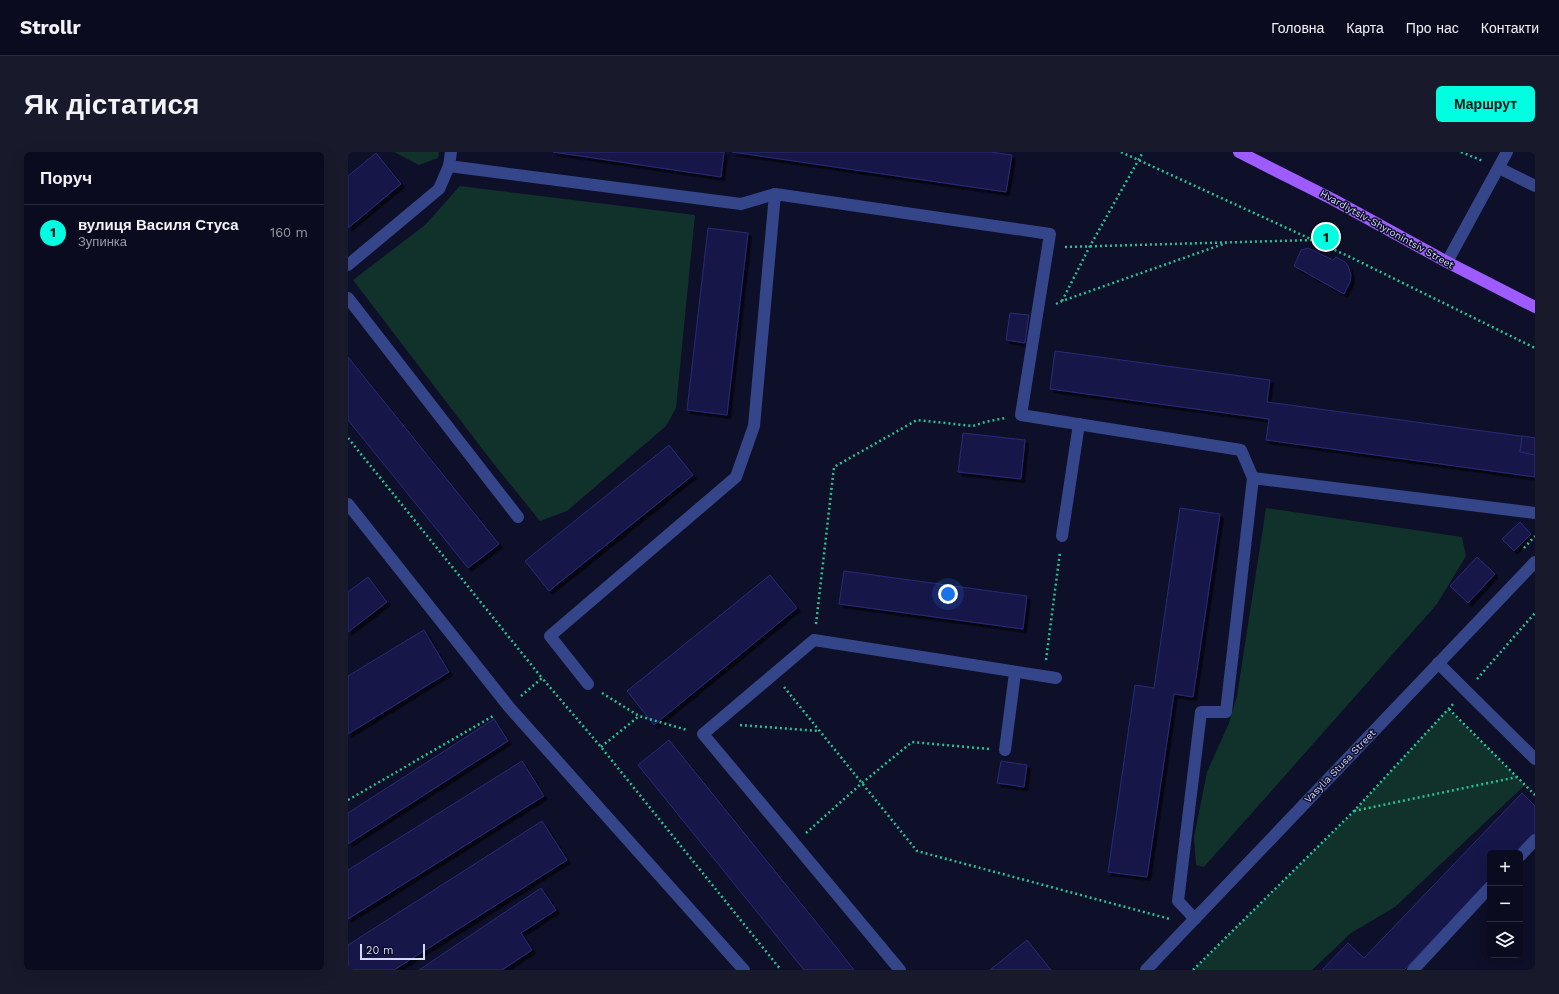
<!DOCTYPE html>
<html lang="uk">
<head>
<meta charset="utf-8">
<style>
  body { margin:0; font-family:"Work Sans",sans-serif; background:#18192b; color:#f1f3f6 }
  .controls { position:absolute; right:12px; bottom:12px; display:grid; overflow:hidden; border-radius:6px; box-shadow:0 4px 16px #0002 }
  .controls button { width:36px; height:36px; display:grid; place-items:center; padding:0; border:0; border-bottom:1px solid #2a2b3c; background:#0a0b1e; color:#f1f3f6; font:20px sans-serif }
  .scale { position:absolute; left:12px; bottom:10px; width:65px; box-sizing:border-box; padding-left:4px; border:2px solid #d4d9ff; border-top:0; font-size:11px; line-height:14px; white-space:nowrap; color:#d4d9ff; -webkit-text-stroke:3px #0e0f28; paint-order:stroke }
  .you { position:absolute; left:600px; top:442px; width:14px; height:14px; margin:-10px; border:3px solid #fff; border-radius:50%; background:#1a73e8; box-shadow:0 0 0 6px #1a73e833 }
  .badge { display:grid; place-items:center; width:26px; height:26px; border-radius:50%; background:#00ffe1; color:#111; font-size:13px; font-weight:700 }
  .pin { position:absolute; translate:-50% -50%; border:2px solid #fff; box-shadow:0 1px 4px #0006 }
  .list { margin:0; padding:0; list-style:none }
  h2 { display:flex; justify-content:space-between; align-items:center; height:52px; margin:0; padding:0 16px; font-size:17px }
  h2 small { font-size:13px; font-weight:400; color:#999ba4 }
  .list li { display:grid; grid-template-columns:26px 1fr auto; gap:12px; align-items:center; box-sizing:border-box; height:56px; padding:0 16px; border-top:1px solid #2a2b3c }
  .list b { display:block; font-size:15px; white-space:nowrap }
  .list p { margin:0; font-size:13px; white-space:nowrap; color:#999ba4 }
  .list em { font-size:13px; font-style:normal; color:#999ba4 }
  .icon { flex:none; width:22px; height:22px; fill:none; stroke:currentColor; stroke-width:2; stroke-linecap:round; stroke-linejoin:round }
  .map { position:relative; flex:none; width:1187px; height:818px; overflow:hidden; border-radius:6px }
  header { display:flex; align-items:center; gap:24px; box-sizing:border-box; height:56px; padding:0 20px; background:#0a0b1e; border-bottom:1px solid #2a2b3c }
  header strong { font-size:19px }
  nav { display:flex; gap:22px; margin-inline-start:auto; font-size:14px }
  .intro { display:flex; align-items:center; justify-content:space-between; box-sizing:border-box; height:96px; padding:0 24px }
  h1 { margin:0; font-size:28px }
  .button { padding:10px 18px; border-radius:6px; background:#00ffe1; color:#111; font-size:14px; font-weight:700 }
  main { display:flex; gap:24px; padding:0 24px }
  aside { flex:1; background:#0a0b1e; border-radius:6px; box-shadow:0 4px 16px #0002 }
  .map>svg:first-child { display:block }
  .green { fill:#10322a }
  .building { fill:#18194a; stroke:#282a78; filter:url(#shadow) }
  .lines { fill:none; stroke-linecap:round; stroke-linejoin:round }
  .path { stroke:#26c296; stroke-width:2.5; stroke-dasharray:2 3; stroke-linecap:butt }
  .minor { stroke:#35458a; stroke-width:12 }
  .major { stroke:#9e5bff; stroke-width:12 }
  .labels { text-anchor:middle; dominant-baseline:central; stroke-width:3; stroke-linejoin:round; paint-order:stroke }
  .street-label { font-size:10px; fill:#d4d9ff; stroke:#0e0f28 }
</style>
</head>
<body>
<header>
<strong>Strollr</strong>
<nav><a>Головна</a><a>Карта</a><a>Про нас</a><a>Контакти</a></nav>
</header>
<div class="intro"><h1>Як дістатися</h1><a class="button">Маршрут</a></div>
<main>
<aside>
<h2>Поруч<small></small></h2>
<ul class="list">
<li><span class="badge">1</span><div><b>вулиця Василя Стуса</b><p>Зупинка</p></div><em>160 m</em></li>
</ul>
</aside>
<div class="map">
<svg width="1187" height="818" viewBox="0 0 1187 818">
  <defs>
    <filter id="shadow"><feDropShadow dx="3.5" dy="3.5" stdDeviation="0" flood-color="#0009"/></filter>
  </defs>
  <rect width="100%" height="100%" fill="#0e0f28"/>
  <!-- green -->
  <g class="green">
    <path d="M46,0H91L90,6L71,13Z"/>
    <path d="M112,34L347,63L328,256L318,274L219,359L192,369L145,311L5,128L77,73Z"/>
    <path d="M918,356L1114,385L1118,404L1089,452L856,715L848,713L846,685L859,620L881,571L889,544Z"/>
    <path d="M1100,557L1177,633L1047,755L1003,781L964,818H845L1005,660Z"/>
  </g>
  <!-- building -->
  <g class="building">
    <path d="M205,0H376L373,25Z"/>
    <path d="M384,0H642L664,3L658,40Z"/>
    <path d="M28,1L53,32L0,76V24Z"/>
    <path d="M360,76L400,81L379,263L339,258Z"/>
    <path d="M960,96L985,108L988,105L997,110L1000,114L1003,123L1002,130L996,142L946,114L953,98Z"/>
    <path d="M662,161L681,163L677,191L658,188Z"/>
    <path d="M707,199L922,228L919,250L1187,286V325L918,288L921,267L702,237Z"/>
    <path d="M0,205L151,392L120,416L0,268Z"/>
    <path d="M615,281L677,288L673,327L610,320Z"/>
    <path d="M1174,284L1187,286V303L1172,300Z"/>
    <path d="M321,293L345,323L201,439L177,409Z"/>
    <path d="M832,356L872,362L845,545L826,542L799,725L760,720L787,533L806,536Z"/>
    <path d="M1172,370L1183,382L1166,399L1154,387Z"/>
    <path d="M1129,405L1147,422L1120,451L1102,434Z"/>
    <path d="M496,419L679,444L675,477L491,452Z"/>
    <path d="M422,423L449,456L306,573L279,539Z"/>
    <path d="M20,425L39,450L0,480V440Z"/>
    <path d="M76,478L101,520L0,582V524Z"/>
    <path d="M146,567L160,589L0,692V661Z"/>
    <path d="M321,588L485,791L506,818H456L290,613Z"/>
    <path d="M174,609L196,644L0,767V718Z"/>
    <path d="M653,609L679,613L676,635L649,631Z"/>
    <path d="M1174,641L1187,654V681L1168,701H1142V728L1056,818H974L1000,791L1016,806Z"/>
    <path d="M194,669L219,708L46,818H0V793Z"/>
    <path d="M193,736L208,758L173,781L184,798L154,818H71Z"/>
    <path d="M679,788L703,818H642Z"/>
  </g>
  <g class="lines">
    <!-- path -->
    <g class="path">
      <path d="M773,0L1002,105L1187,196"/>
      <path d="M1113,0L1135,9"/>
      <path d="M717,95L964,88"/>
      <path d="M714,149L742,94L795,0"/>
      <path d="M708,152L714,149L878,91"/>
      <path d="M0,286L194,526"/>
      <path d="M1176,396L1187,384"/>
      <path d="M468,472L486,315L569,268L625,274L637,270L657,266"/>
      <path d="M698,508L712,400"/>
      <path d="M1129,527L1187,461"/>
      <path d="M436,535L569,699L822,767"/>
      <path d="M254,541L291,564L339,578"/>
      <path d="M173,544L194,526L253,595L433,818"/>
      <path d="M1101,557L1187,643"/>
      <path d="M392,573L471,579"/>
      <path d="M253,595L291,564"/>
      <path d="M0,648L147,563"/>
      <path d="M1006,659L1169,625"/>
      <path d="M458,681L514,631L564,590L641,597"/>
      <path d="M845,818L1005,660L1106,551"/>
    </g>
    <!-- minor -->
    <g class="minor">
      <path d="M103,0L101,14L393,52L427,42L702,82L673,263L893,298L905,326"/>
      <path d="M1151,16L1187,34"/>
      <path d="M1099,110L1159,0"/>
      <path d="M0,113L91,37L101,14"/>
      <path d="M0,146L170,365"/>
      <path d="M0,352L161,555L396,818"/>
      <path d="M714,384L731,272"/>
      <path d="M1090,511L1187,607"/>
      <path d="M240,532L202,484L388,325L406,274L427,42"/>
      <path d="M657,598L667,521"/>
      <path d="M1172,704L1187,688"/>
      <path d="M847,767L830,749L853,560H878L905,326L1187,361"/>
      <path d="M552,818L355,582L466,488L708,526"/>
      <path d="M798,818L1187,410"/>
      <path d="M1065,818L1142,735"/>
    </g>
    <!-- major -->
    <path class="major" d="M891,0L986,48L1099,110L1187,155"/>
  </g>
  <g class="labels">
    <!-- street labels -->
    <g class="street-label">
      <text transform="translate(1039 77) rotate(29)">Hvardiytsiv-Shyronintsiv Street</text>
      <text transform="translate(992 614) rotate(-46)">Vasylia Stusa Street</text>
    </g>
  </g>
</svg>
<div class="controls">
<button>+</button>
<button>−</button>
<button><svg class="icon" aria-label="layers" viewBox="0 0 24 24"><path d="M12 4l9 5-9 5-9-5zM3 14l9 5 9-5"/></svg></button>
</div>
<div class="scale">20 m</div>
<div class="you"></div>
<div class="pin badge" style="left:978px;top:85px">1</div>
</div>
</main>
</body>
</html>
